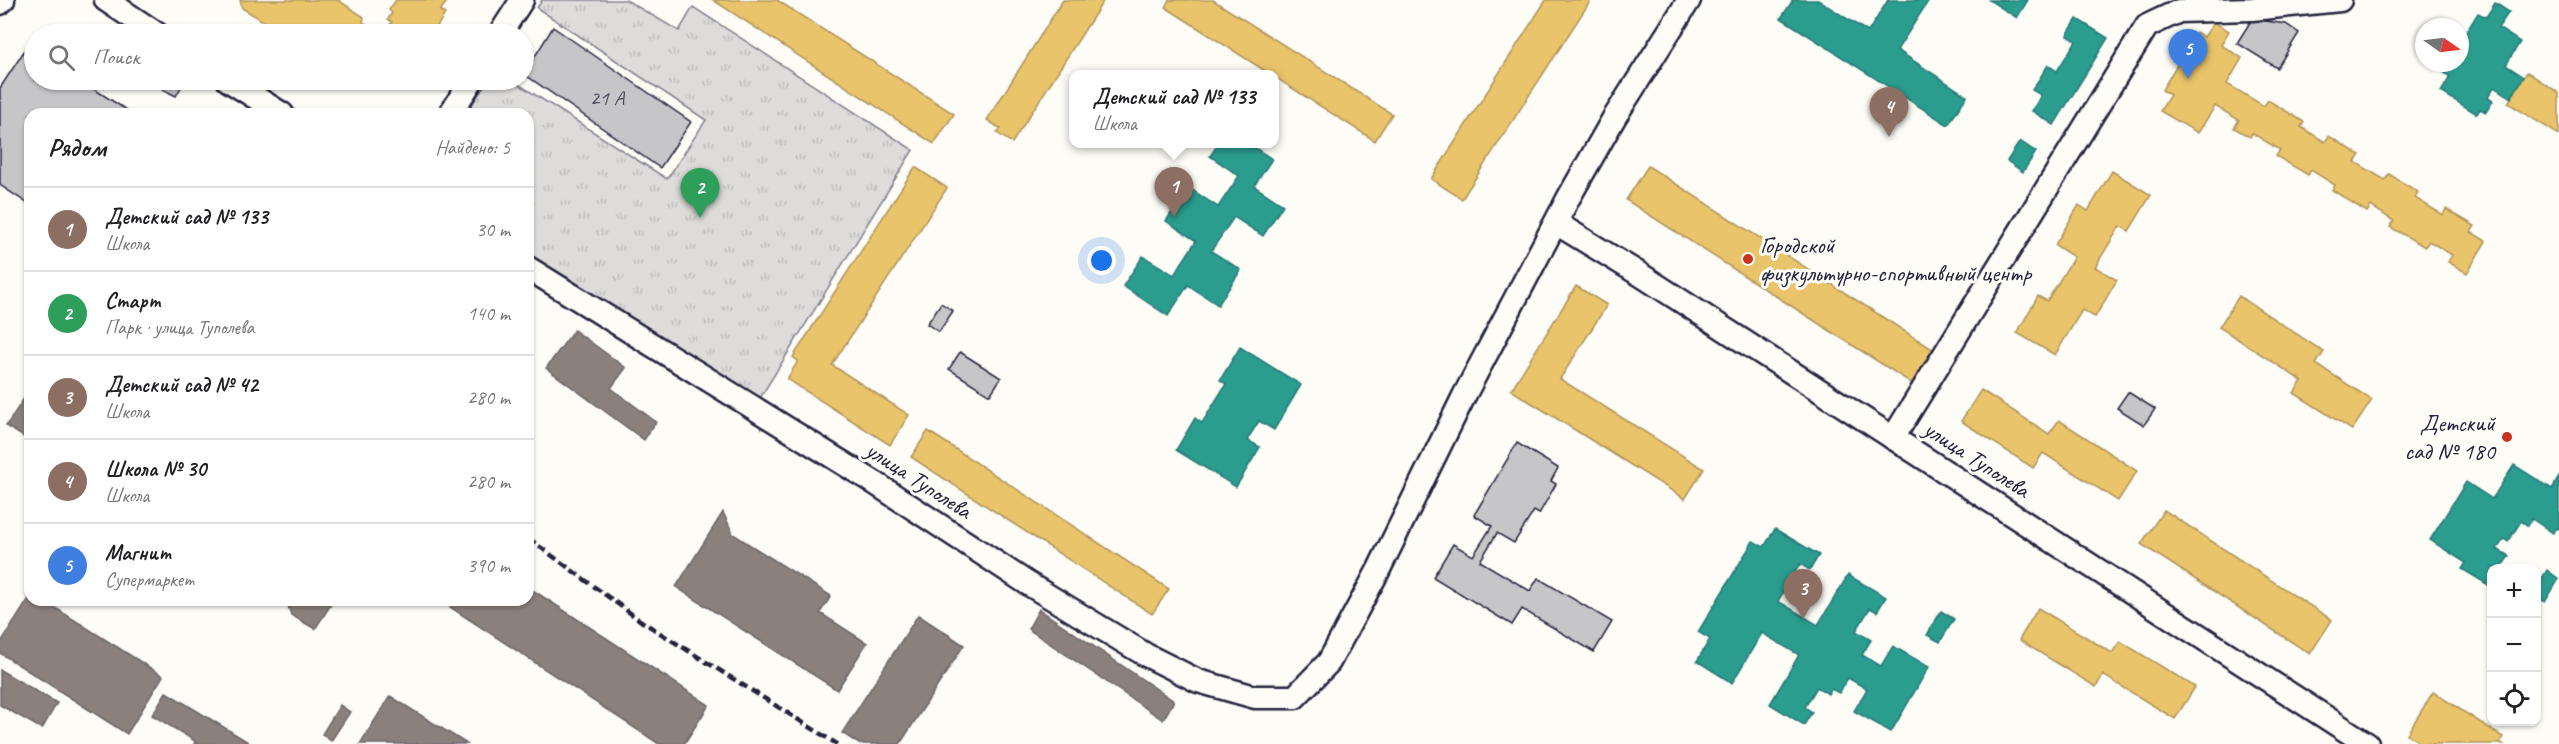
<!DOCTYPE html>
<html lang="ru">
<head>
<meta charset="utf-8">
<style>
  body { margin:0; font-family:Caveat,sans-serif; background:#f6f6f6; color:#202124 }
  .controls { position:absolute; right:18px; bottom:18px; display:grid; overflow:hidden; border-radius:12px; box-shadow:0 2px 4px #0004 }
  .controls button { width:54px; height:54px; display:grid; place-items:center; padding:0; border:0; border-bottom:2px solid #e0e0e0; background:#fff; color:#202124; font:30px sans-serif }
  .compass { position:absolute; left:2415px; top:18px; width:54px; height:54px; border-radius:50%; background:#fff; box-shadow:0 2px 4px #0004; rotate:104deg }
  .you { position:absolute; left:1102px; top:261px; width:21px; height:21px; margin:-15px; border:4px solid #fff; border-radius:50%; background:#1a73e8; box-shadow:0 0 0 9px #1a73e833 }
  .badge { display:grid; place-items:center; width:39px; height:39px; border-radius:50%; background:#2563eb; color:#fff; font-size:20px; font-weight:700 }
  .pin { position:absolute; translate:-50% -50px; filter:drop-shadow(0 2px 3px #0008) }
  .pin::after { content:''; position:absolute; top:32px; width:21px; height:18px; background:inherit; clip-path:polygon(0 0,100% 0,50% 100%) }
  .popup { position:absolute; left:1069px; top:70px; width:210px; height:78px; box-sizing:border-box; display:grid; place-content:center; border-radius:12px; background:#fff; filter:drop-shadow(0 2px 4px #0005); font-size:20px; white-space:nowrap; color:#757577 }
  .popup b { font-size:22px; color:#202124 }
  .popup::after { content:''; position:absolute; left:50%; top:100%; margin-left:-12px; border:12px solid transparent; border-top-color:#fff }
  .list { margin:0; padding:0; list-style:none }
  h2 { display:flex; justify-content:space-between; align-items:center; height:78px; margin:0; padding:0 24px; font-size:26px }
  h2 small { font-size:20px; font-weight:400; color:#757577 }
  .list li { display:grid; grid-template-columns:39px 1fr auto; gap:18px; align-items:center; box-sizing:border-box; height:84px; padding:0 24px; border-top:2px solid #e0e0e0 }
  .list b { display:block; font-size:22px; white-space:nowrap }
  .list p { margin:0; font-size:20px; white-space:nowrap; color:#757577 }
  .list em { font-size:20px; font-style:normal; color:#757577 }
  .icon { flex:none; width:33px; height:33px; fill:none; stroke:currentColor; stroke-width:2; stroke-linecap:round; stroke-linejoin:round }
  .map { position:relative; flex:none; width:2559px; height:744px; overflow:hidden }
  .search { position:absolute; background:#fff; box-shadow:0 2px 4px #0004; left:24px; top:24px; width:510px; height:66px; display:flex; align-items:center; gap:15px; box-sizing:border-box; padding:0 21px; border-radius:33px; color:#757577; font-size:22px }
  .panel { position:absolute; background:#fff; box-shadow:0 2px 4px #0004; left:24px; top:108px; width:510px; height:498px; border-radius:18px }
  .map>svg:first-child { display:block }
  .park { fill:url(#park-tufts); stroke:#807f8b; stroke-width:1.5 }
  .homes { fill:#e9c46a; stroke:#ad935c; stroke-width:1.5 }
  .schools { fill:#2a9d8f; stroke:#287876; stroke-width:1.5 }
  .industry { fill:#8a817c; stroke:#6b6468; stroke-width:1.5 }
  .building { fill:#c6c6c8; stroke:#22223b; stroke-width:1.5 }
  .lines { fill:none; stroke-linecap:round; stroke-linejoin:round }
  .minor-casing { stroke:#22223b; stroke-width:27 }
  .minor { stroke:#fdfcf7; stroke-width:22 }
  .rail { stroke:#22223b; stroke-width:4.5; stroke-dasharray:9 4.5; stroke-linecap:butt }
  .poi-dot { fill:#c8321e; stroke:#fdfcf7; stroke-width:2 }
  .labels { text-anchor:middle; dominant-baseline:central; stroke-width:6; stroke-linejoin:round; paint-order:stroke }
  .number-label { font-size:21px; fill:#4b4b5e }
  .poi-label { font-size:24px; fill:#22223b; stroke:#fdfcf7; text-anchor:start }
  .street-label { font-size:24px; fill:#22223b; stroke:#fdfcf7 }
</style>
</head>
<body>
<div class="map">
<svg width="2559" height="744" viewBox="0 0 2559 744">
  <defs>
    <pattern id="park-tufts" width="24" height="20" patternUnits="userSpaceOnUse" patternTransform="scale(1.5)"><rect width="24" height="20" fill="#dddcdb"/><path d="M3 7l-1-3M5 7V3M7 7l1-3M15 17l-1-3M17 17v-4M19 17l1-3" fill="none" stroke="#bdbcbd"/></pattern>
  </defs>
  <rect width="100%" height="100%" fill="#fdfcf7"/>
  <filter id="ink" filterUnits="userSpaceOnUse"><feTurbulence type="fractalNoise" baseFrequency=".0167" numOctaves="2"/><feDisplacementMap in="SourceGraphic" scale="12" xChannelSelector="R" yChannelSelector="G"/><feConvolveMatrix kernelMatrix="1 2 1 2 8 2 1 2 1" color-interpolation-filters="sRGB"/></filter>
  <g filter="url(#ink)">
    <!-- park -->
    <path class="park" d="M542,0H626L679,31L693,7L913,150L757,403L528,257V114H466L488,80H512L667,179L706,120L537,8Z"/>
    <!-- homes -->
    <g class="homes">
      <path d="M240,0H338L364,17L363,22L369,26L368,29L382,34H294L275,23L270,25L242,8Z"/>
      <path d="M396,0H448L440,11L445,14L432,34H383L392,22L388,19L392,13L389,10Z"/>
      <path d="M713,0H777L954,114L934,144Z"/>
      <path d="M1063,0H1104L1012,143L997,133L1001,129L987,120Z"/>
      <path d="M1169,0H1213L1392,114L1375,141L1165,7Z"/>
      <path d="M1546,0H1591L1462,199L1431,179Z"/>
      <path d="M2214,22L2229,31L2221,45L2242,58L2227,84L2264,106L2268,100L2304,122L2301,127L2325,142L2329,136L2360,155L2355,162L2385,180L2389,174L2418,192L2415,198L2443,215L2446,209L2475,226L2471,232L2486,241L2467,273L2448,262L2452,255L2429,241L2425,247L2390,227L2394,221L2371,206L2367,212L2332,190L2335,185L2311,170L2308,175L2276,156L2280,150L2252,133L2250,137L2234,128L2239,120L2215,106L2198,133L2160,111L2170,95L2162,90L2196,32L2204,37Z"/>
      <path d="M2527,72L2559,93V135L2508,103Z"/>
      <path d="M359,80H401L398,85L394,83L390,91L382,86L381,88L367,80L364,83Z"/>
      <path d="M1648,166L1937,352L1916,386L1626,200Z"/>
      <path d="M915,167L947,188L832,365L909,415L890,445L787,379L798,361L793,357Z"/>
      <path d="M2112,171L2151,195L2129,231L2120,226L2095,267L2117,280L2095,317L2082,310L2055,355L2017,333L2038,296L2047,301L2074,257L2055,245L2079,205L2088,211Z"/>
      <path d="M1576,286L1607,305L1560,379L1704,469L1685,499L1511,390Z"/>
      <path d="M2239,296L2324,352L2316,364L2372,400L2352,430L2294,393L2302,381L2219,327Z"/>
      <path d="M1981,390L2049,434L2059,420L2137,471L2118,501L2043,453L2033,468L1961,421Z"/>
      <path d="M928,431L1169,589L1152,614L911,457Z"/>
      <path d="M2164,510L2332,620L2310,654L2141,544Z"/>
      <path d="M2038,608L2112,653L2120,641L2195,687L2175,719L2103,675L2096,687L2019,640Z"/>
      <path d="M2433,692L2503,737L2500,742L2503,744H2422L2407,734Z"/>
    </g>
    <!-- schools -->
    <g class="schools">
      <path d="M1793,0H1818L1868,32L1888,0H1929L1897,50L1967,96L1948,125L1781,18Z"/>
      <path d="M1989,0H2028L2017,18Z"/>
      <path d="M2495,3L2509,12L2498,28L2520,42L2506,65L2524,77L2511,98L2494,87L2488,98L2493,101L2486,112L2480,109L2477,114L2441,92L2450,77L2442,71L2447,63H2460V42L2478,13L2486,17Z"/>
      <path d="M2077,19L2108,38L2054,125L2032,111L2041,95L2032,90L2048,65L2057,71L2076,41L2067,35Z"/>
      <path d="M2020,141L2036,152L2023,172L2007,161Z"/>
      <path d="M1218,144H1249L1272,159L1254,186L1283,205L1263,236L1234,217L1211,251L1241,270L1218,305L1188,285L1168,316L1123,286L1143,256L1174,275L1196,241L1166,221L1188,187L1218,207L1239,176L1210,156Z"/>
      <path d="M1240,347L1301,385L1274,430L1259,421L1247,440L1260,447L1236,487L1176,450L1195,418L1202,423L1226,384L1220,380Z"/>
      <path d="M2514,465L2552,489L2559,477V529L2557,528L2553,533L2532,519L2528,526L2521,521L2508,542L2504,539L2497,549L2509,556L2501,568H2492L2490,586L2462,569L2466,563L2430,540L2466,482L2492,499Z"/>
      <path d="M1775,529L1819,555L1810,570L1800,564L1778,601L1818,625L1848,575L1886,597L1877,612L1870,608L1856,631L1871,640L1862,655L1881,666L1893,646L1929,667L1891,732L1854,711L1867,689L1848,678L1839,693L1831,689L1828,694L1817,687L1805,707L1812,712L1804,725L1770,704L1799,655L1762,633L1732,683L1697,661L1710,639L1698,632L1753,541L1764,547Z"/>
      <path d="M2547,570L2559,579L2545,602L2536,596V588Z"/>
      <path d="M1941,611L1954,619L1940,642L1927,635Z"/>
    </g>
    <!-- industry -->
    <g class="industry">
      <path d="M574,330L626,368L611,388L656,422L644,440L546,368Z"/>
      <path d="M30,389V441L6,426Z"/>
      <path d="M723,512L733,534L831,596L820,613L867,643L837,690L676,587Z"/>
      <path d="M528,587L709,705L684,744H659L450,607L454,600H528Z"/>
      <path d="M30,597V600H43L163,676L127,734L0,653V644Z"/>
      <path d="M286,600H334L315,629L291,615Z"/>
      <path d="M1039,609L1174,701L1163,720L1028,629Z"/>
      <path d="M918,615L964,645L900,744H859L842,733Z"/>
      <path d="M0,670L57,703L42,729L0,705Z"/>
      <path d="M166,692L248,742L246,744H194L195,741L152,715Z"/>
      <path d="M390,696L467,744H360Z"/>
      <path d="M340,705L350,712L331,741L322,734Z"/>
    </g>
    <!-- building -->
    <g class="building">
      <path d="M2252,19L2286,24L2299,33L2277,68L2237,43Z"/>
      <path d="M553,27L691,122L660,168L524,74Z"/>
      <path d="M28,45L34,50V80H80L133,114H30V205L0,185V88Z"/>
      <path d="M167,80H185L176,96L162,89Z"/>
      <path d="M941,303L953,311L939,332L927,324Z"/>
      <path d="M960,352L1001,378L990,395L949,369Z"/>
      <path d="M2128,392L2155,409L2144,425L2117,408Z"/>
      <path d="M1517,443L1558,468L1551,481L1556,484L1539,514L1534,511L1514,543L1497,533L1480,561L1530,591L1538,578L1612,622L1594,652L1522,609L1512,625L1433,577L1453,544L1473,556L1492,526L1474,515Z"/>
    </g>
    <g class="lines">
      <!-- minor casing -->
      <g class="minor-casing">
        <g id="minor">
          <path d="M106,0L157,34"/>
          <path d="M0,3L3,0"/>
          <path d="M500,34L522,0"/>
          <path d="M228,80L282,114"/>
          <path d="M450,114L472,80"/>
          <path d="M1556,223L1641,275L2367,744"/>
          <path d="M528,268L875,483L1027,583L1146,655L1198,681L1255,697H1295L1329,662L1378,571L1464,396L1569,197L1614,118L1689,0"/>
          <path d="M1893,438L2147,26L2179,11L2252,9L2340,0"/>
        </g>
      </g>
      <!-- minor -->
      <use href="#minor" class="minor"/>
      <!-- rail -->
      <path class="rail" d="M528,538L641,621L837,744"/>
    </g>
  </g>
  <!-- markers -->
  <g class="poi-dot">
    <circle cx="1748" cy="259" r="6"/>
    <circle cx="2507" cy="437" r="6"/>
  </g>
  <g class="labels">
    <!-- number labels -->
    <g class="number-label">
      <text x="607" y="98">21 А</text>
    </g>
    <!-- poi labels -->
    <g class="poi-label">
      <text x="1760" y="245">Городской<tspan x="1760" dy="28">физкультурно-спортивный центр</tspan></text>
      <text x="2495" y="423" text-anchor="end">Детский<tspan x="2495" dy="28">сад № 180</tspan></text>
    </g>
    <!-- street labels -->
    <g class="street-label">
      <text transform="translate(1977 459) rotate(33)">улица Туполева</text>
      <text transform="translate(919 480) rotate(33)">улица Туполева</text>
    </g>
  </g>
</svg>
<div class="controls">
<button>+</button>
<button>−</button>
<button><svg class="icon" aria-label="locate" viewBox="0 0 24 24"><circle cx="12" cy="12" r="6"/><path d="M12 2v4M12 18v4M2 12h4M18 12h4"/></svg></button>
</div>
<svg class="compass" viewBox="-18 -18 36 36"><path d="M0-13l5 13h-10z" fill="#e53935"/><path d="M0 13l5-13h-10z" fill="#757577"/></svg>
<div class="you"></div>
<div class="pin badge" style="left:1174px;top:217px;background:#8d6e63">1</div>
<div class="popup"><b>Детский сад № 133</b>Школа</div>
<div class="pin badge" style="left:700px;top:218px;background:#2e9e5b">2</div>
<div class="pin badge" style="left:1803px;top:619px;background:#8d6e63">3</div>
<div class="pin badge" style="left:1889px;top:137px;background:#8d6e63">4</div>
<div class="pin badge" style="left:2188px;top:79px;background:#3f7fe0">5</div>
<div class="search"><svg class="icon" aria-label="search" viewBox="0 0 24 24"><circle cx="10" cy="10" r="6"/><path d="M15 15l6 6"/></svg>Поиск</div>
<section class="panel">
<h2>Рядом<small>Найдено: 5</small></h2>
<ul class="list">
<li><span class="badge" style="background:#8d6e63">1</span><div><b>Детский сад № 133</b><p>Школа</p></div><em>30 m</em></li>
<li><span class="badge" style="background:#2e9e5b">2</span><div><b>Старт</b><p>Парк · улица Туполева</p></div><em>140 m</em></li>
<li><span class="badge" style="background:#8d6e63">3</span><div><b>Детский сад № 42</b><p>Школа</p></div><em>280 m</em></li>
<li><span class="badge" style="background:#8d6e63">4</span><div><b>Школа № 30</b><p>Школа</p></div><em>280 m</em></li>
<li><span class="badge" style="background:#3f7fe0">5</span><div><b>Магнит</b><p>Супермаркет</p></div><em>390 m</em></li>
</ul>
</section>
</div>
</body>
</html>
